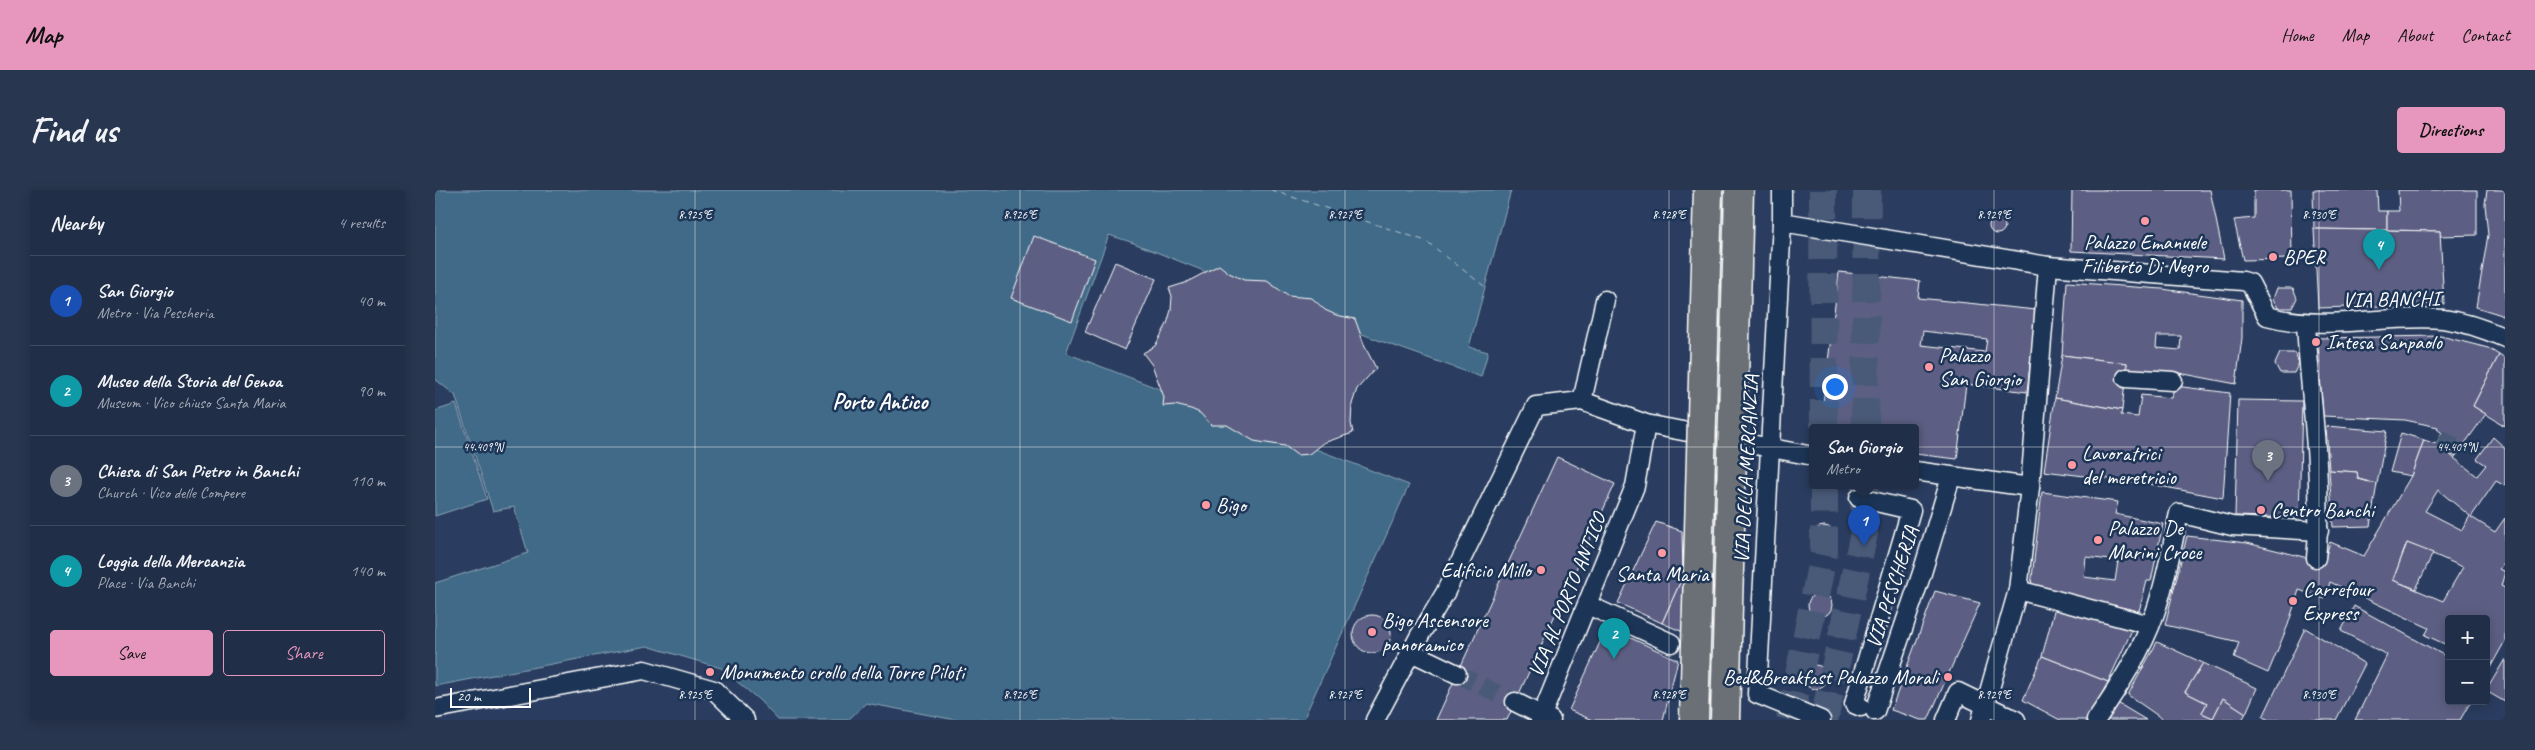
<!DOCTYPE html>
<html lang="en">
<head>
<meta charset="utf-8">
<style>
  body { margin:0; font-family:Caveat,sans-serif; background:#28364f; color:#f1f3f6 }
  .controls { position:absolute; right:15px; bottom:15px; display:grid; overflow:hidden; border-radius:5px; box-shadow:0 2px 12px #0003 }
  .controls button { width:45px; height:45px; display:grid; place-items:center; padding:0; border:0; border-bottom:1px solid #3d4a60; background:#202e48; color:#f1f3f6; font:25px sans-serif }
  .scale { position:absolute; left:15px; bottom:12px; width:81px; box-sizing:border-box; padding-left:5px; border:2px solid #fff; border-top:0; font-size:14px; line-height:18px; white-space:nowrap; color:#fff; -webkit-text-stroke:4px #1d3557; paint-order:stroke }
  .you { position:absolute; left:1399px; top:196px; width:18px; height:18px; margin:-12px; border:4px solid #fff; border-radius:50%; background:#1a73e8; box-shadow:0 0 0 8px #1a73e833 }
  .badge { display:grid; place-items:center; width:32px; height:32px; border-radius:50%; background:#e797bd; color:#fff; font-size:16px; font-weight:700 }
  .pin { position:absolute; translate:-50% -41px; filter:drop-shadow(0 1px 2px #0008) }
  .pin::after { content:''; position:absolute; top:26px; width:18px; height:15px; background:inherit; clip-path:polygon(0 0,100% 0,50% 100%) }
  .popup { position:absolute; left:1374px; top:234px; width:110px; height:65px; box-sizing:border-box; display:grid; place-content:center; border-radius:5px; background:#202e48; filter:drop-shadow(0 1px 4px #0005); font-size:16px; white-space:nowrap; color:#a2a8b4 }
  .popup b { font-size:19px; color:#f1f3f6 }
  .popup::after { content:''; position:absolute; left:50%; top:100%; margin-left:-10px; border:10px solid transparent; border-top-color:#202e48 }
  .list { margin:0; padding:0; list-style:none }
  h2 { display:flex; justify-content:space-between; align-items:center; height:65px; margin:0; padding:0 20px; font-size:21px }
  h2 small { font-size:16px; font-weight:400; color:#a2a8b4 }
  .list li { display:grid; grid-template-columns:32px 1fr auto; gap:15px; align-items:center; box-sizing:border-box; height:90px; padding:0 20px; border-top:1px solid #3d4a60 }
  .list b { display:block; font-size:19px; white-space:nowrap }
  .list p { margin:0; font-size:16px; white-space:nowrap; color:#a2a8b4 }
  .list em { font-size:16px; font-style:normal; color:#a2a8b4 }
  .actions { display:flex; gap:10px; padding:15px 20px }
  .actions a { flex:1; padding:11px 0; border:1px solid #e797bd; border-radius:5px; text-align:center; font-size:18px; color:#e797bd }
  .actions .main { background:#e797bd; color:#111 }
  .map { position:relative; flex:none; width:2070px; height:530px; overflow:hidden; border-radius:5px }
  header { display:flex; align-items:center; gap:30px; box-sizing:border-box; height:70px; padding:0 25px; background:#e797bd; color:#111 }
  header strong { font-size:24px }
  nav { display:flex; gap:28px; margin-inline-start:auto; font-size:18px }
  .intro { display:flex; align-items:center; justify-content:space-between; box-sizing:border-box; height:120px; padding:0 30px }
  h1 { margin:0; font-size:35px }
  .button { padding:12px 22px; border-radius:5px; background:#e797bd; color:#111; font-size:18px; font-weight:700 }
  main { display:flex; gap:30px; padding:0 30px }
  aside { flex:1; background:#202e48; border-radius:5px; box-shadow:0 2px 12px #0003 }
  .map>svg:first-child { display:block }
  .water { fill:#406a87; stroke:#8ca6b7 }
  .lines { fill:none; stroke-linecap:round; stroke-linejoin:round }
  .ferry { stroke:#b3c3cf; stroke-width:1; stroke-dasharray:6 5; stroke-linecap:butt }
  .building { fill:#5c5f83; stroke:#fff; fill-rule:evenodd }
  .pedestrian-tunnel { stroke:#4a5a78; stroke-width:18; stroke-dasharray:18 9; stroke-linecap:butt }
  .secondary-tunnel { stroke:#4a5a78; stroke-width:28; stroke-dasharray:28 14; stroke-linecap:butt }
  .pedestrian-casing { stroke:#fff; stroke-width:21 }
  .pedestrian { stroke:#1d3557; stroke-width:18 }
  .trunk-bridge-casing { stroke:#fff; stroke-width:31; stroke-linecap:butt }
  .trunk-bridge { stroke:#6a7074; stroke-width:28 }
  .ticks { fill:none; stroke:#fff; stroke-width:1; stroke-opacity:0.45 }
  .poi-dot { fill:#ff9aa2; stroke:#1d3557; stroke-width:2 }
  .labels { text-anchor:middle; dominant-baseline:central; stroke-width:5; stroke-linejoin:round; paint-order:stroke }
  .poi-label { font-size:21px; fill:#fff; stroke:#1d3557; text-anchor:start }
  .street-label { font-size:21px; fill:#fff; stroke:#1d3557 }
  .neighbourhood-label { font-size:22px; font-weight:bold; fill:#fff; stroke:#1d3557 }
  .ticks-label { font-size:12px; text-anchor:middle; fill:#fff; stroke:#1d3557; stroke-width:5; stroke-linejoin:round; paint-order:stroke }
</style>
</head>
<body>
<header>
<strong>Map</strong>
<nav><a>Home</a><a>Map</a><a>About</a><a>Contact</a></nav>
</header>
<div class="intro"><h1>Find us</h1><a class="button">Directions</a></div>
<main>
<aside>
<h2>Nearby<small>4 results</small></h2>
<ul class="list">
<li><span class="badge" style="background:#1a4fb4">1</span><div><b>San Giorgio</b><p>Metro · Via Pescheria</p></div><em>40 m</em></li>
<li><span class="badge" style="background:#0f9aa8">2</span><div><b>Museo della Storia del Genoa</b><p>Museum · Vico chiuso Santa Maria</p></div><em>90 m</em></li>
<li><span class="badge" style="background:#6b7280">3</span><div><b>Chiesa di San Pietro in Banchi</b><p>Church · Vico delle Compere</p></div><em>110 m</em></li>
<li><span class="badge" style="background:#0f9aa8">4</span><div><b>Loggia della Mercanzia</b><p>Place · Via Banchi</p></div><em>140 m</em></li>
</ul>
<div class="actions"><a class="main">Save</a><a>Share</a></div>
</aside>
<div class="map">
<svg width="2070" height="530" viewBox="0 0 2070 530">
  <rect width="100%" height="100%" fill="#2a3d60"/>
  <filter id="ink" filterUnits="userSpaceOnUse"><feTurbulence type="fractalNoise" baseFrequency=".02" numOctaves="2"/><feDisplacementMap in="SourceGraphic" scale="10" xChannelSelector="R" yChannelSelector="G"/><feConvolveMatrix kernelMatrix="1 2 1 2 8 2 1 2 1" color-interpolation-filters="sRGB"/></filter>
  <g filter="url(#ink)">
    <!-- water -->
    <g class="water">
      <path d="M0,0H1076L1034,157L1053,162L1046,187L940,149L696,52L674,45L631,163L974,295L868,530H521L431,513L413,530H343L324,510L286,478L212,456L0,496V393L93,363L79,317L58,321L20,205L0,189Z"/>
      <path d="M21,214L52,309L0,326V221Z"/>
    </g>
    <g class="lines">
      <!-- ferry -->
      <path class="ferry" d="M836,0L991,51L1049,96"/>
    </g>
    <!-- building -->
    <g class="building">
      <path d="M1637,0H1775L1789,69L1636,61Z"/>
      <path d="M1819,0H1856L1857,69L1808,70L1799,30L1819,28Z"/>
      <path d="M1878,0H1942L1943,21H1952V40L1879,39Z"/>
      <path d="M1963,0H2042V45L2005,46V41L1952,40V21H1964Z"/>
      <path d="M2052,0H2070V126L2041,117L2053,45L2050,14Z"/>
      <circle cx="1562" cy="36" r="8"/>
      <path d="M1879,39L2005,41L2009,114L1883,118Z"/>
      <path d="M599,46L660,69L637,131L576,108Z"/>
      <path d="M680,72L721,89L690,160L650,142Z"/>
      <path d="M784,75L794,83L809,90L832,91L853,106L877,108L890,120L901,125L920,129L930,157L941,178L922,199L917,214L916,233L918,243L888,253L874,264L862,265L850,256L819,251L792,235H776L765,223L756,219L740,215L728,216L729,207L717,175L708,163L720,156L732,134L736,120L737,106L734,98L750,93Z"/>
      <path d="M1404,82L1485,91L1483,108L1601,120L1592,202L1531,194L1522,269L1480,264V237H1385ZM1488,141L1552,149L1550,162L1486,155Z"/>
      <path d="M1632,92L1727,99L1807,110V148L1801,194L1744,183L1690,185L1692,173L1627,165ZM1722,146H1746L1745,160L1721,158Z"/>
      <path d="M1842,98H1858L1862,108L1857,118H1843L1838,109Z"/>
      <path d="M2006,146L2053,158L2064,165L2038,216L2051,224L2020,267L2001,254L2007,243L2002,239L2003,237L1970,230L1888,226L1882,148Z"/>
      <path d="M1845,163H1860L1864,173L1859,183H1845L1840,174Z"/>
      <path d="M1627,165L1692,173L1687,220L1620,208Z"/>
      <path d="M2064,165L2070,169V236L2038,216Z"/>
      <path d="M1740,196L1795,203L1788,308L1714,294L1609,281L1620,208L1687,220L1686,225L1703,227L1706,205L1736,208Z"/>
      <path d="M1803,210L1867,211L1864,328L1800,326Z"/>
      <path d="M1891,236L1952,241L1942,294L1923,289L1922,282L1894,280Z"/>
      <path d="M1966,243L1989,250L1976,286L1955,282Z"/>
      <path d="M2058,247L2070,258V296L2061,291L2036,327L2060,342L2070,328V371L2064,379L2070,382L2066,396L2070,398V451L2051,485V429H2014V456L1990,445L1994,438L1895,392L1890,409L1864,400L1853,435L1833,483L1799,468L1804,452L1730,435L1752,346L1812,353L1889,372L1895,352L1929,366L1976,286L1989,250L2001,254L2042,286L2051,275L2042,269ZM2003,300L2035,326L2027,340L1990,321ZM1972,353L2028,377L2008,411L1958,390Z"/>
      <path d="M1122,267L1180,294L1072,530H1001Z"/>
      <path d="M1894,280L1922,282L1923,289L1942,294L1935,336L1898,337Z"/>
      <path d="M1607,302L1683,312L1680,324L1728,334L1716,391H1712L1704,421L1620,404L1596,396ZM1651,367L1683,371L1680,391L1649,387Z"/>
      <path d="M1221,332L1247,341L1248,386L1227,433L1183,413Z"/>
      <circle cx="1389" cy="348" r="12"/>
      <path d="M1972,353L1998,363L1981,399L1958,390Z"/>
      <path d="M1248,386L1250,406L1248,442L1227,433Z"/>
      <path d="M1500,401L1545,413L1493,530H1486L1456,520Z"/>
      <circle cx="1385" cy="415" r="12"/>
      <path d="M1919,416L2014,468V511H2036L2025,530H1920L1952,465L1906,441Z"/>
      <path d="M1620,417L1697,440L1673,492L1607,466Z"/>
      <circle cx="937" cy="444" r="19"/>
      <path d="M1172,437L1243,470L1228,530H1157L1134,520Z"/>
      <path d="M1870,438L1930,474L1901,530H1834L1828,527Z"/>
      <path d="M1722,452L1768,473L1750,502L1772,513L1767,523L1778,528L1788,508L1811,523L1807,530H1729L1693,505Z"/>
      <path d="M1607,466L1673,492L1653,530H1625L1588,510Z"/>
      <path d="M2070,469V512L2051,501Z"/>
      <path d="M1768,473L1822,498L1811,523L1788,508L1778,528L1767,523L1772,513L1750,502Z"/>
      <circle cx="1380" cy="487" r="12"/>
      <path d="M1681,512L1711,530H1670Z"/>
    </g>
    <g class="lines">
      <!-- pedestrian-tunnel -->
      <g class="pedestrian-tunnel">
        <path d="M2004,248L2025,260"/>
        <path d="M1022,484L1080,512"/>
      </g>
      <!-- secondary-tunnel -->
      <g class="secondary-tunnel">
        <path d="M1388,0L1389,237"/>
        <path d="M1430,237L1432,0"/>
        <path d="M1355,530L1389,361V295"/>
        <path d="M1389,530L1429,343L1430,295"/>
      </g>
      <!-- pedestrian casing -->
      <g class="pedestrian-casing">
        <g id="pedestrian">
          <path d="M1347,0V32L1322,504L1386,530"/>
          <path d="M1347,32L1613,76L1808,91L1815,93L1832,126C1889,142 1949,124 2008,129C2030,132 2050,139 2070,148"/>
          <path d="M1871,133C1875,211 1889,290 1881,368"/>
          <path d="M1691,188L1738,191"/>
          <path d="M1147,211L1170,110"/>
          <path d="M1480,281L1595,297"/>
          <path d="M1424,308L1476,320L1419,514L1426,517"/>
          <path d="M1583,400L1715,435"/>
          <path d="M1153,415L1236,453"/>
          <path d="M976,462L1022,484"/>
          <path d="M1080,512L1116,530"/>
          <path d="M0,519L209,480L279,500L310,530"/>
          <path d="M1440,521L1487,383L1516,287"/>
          <path d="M940,530L985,445L1010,403L1101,216L1147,211L1211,234L1378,266"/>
          <path d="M1105,530L1200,296L1211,234"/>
          <path d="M1511,530L1523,502L1581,530"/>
          <path d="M1546,530L1583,400L1595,297L1613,76"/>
          <path d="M1661,530C1683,498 1707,461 1720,423C1731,391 1737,356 1744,323L1797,336L1884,341"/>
        </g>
      </g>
      <!-- pedestrian -->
      <use href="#pedestrian" class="pedestrian"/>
      <!-- trunk-bridge casing -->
      <g class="trunk-bridge-casing">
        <g id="trunk-bridge">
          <path d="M1259,530L1273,0"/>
          <path d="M1290,530L1304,0"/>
        </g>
      </g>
      <!-- trunk-bridge -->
      <use href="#trunk-bridge" class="trunk-bridge"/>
    </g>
  </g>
  <!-- ticks -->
  <path class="ticks" d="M260,0V530M585,0V530M910,0V530M1234,0V530M1559,0V530M1884,0V530M0,257H2070"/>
  <!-- markers -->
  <g class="poi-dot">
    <circle cx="1710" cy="31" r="5"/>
    <circle cx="1838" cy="67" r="5"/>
    <circle cx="1881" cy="152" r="5"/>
    <circle cx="1494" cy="177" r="5"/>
    <circle cx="1637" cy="275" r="5"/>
    <circle cx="771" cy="315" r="5"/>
    <circle cx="1826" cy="320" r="5"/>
    <circle cx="1663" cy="350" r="5"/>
    <circle cx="1227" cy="363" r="5"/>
    <circle cx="1106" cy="380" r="5"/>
    <circle cx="1858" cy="411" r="5"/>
    <circle cx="937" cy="442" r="5"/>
    <circle cx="275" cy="482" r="5"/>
    <circle cx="1513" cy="487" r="5"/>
  </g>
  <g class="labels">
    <!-- poi labels -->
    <g class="poi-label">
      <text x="1710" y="52" text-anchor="middle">Palazzo Emanuele<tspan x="1710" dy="24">Filiberto Di Negro</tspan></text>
      <text x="1848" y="67">BPER</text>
      <text x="1891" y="152">Intesa Sanpaolo</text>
      <text x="1504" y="165">Palazzo<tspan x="1504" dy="24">San Giorgio</tspan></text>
      <text x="1647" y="263">Lavoratrici<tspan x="1647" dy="24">del meretricio</tspan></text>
      <text x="781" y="315">Bigo</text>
      <text x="1836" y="320">Centro Banchi</text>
      <text x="1673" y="338">Palazzo De<tspan x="1673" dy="24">Marini Croce</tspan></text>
      <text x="1096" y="380" text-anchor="end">Edificio Millo</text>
      <text x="1227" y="384" text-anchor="middle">Santa Maria</text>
      <text x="1868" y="399">Carrefour<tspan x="1868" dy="24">Express</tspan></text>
      <text x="947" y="430">Bigo Ascensore<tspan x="947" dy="24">panoramico</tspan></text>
      <text x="285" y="482">Monumento crollo della Torre Piloti</text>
      <text x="1503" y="487" text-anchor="end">Bed&amp;Breakfast Palazzo Morali</text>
    </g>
    <!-- street labels -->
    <g class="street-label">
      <text transform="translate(1956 109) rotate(-1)">VIA BANCHI</text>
      <text transform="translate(1311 279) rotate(-87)">VIA DELLA MERCANZIA</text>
      <text transform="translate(1457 397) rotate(-72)">VIA PESCHERIA</text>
      <text transform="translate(1132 405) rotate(-68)">VIA AL PORTO ANTICO</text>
    </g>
    <!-- neighbourhood labels -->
    <g class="neighbourhood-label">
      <text x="445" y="212">Porto Antico</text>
    </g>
  </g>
  <g class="ticks-label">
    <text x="260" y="29">8.925°E</text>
    <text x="585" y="29">8.926°E</text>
    <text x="910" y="29">8.927°E</text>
    <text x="1234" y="29">8.928°E</text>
    <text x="1559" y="29">8.929°E</text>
    <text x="1884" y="29">8.930°E</text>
    <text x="48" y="261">44.409°N</text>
    <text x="2022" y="261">44.409°N</text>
    <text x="260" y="509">8.925°E</text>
    <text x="585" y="509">8.926°E</text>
    <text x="910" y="509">8.927°E</text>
    <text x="1234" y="509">8.928°E</text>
    <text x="1559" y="509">8.929°E</text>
    <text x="1884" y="509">8.930°E</text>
  </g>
</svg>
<div class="controls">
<button>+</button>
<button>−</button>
</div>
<div class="scale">20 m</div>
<div class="you"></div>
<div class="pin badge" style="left:1429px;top:356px;background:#1a4fb4">1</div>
<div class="popup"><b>San Giorgio</b>Metro</div>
<div class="pin badge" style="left:1179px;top:469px;background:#0f9aa8">2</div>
<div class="pin badge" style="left:1833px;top:291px;background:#6b7280">3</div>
<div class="pin badge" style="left:1944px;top:80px;background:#0f9aa8">4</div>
</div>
</main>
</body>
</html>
